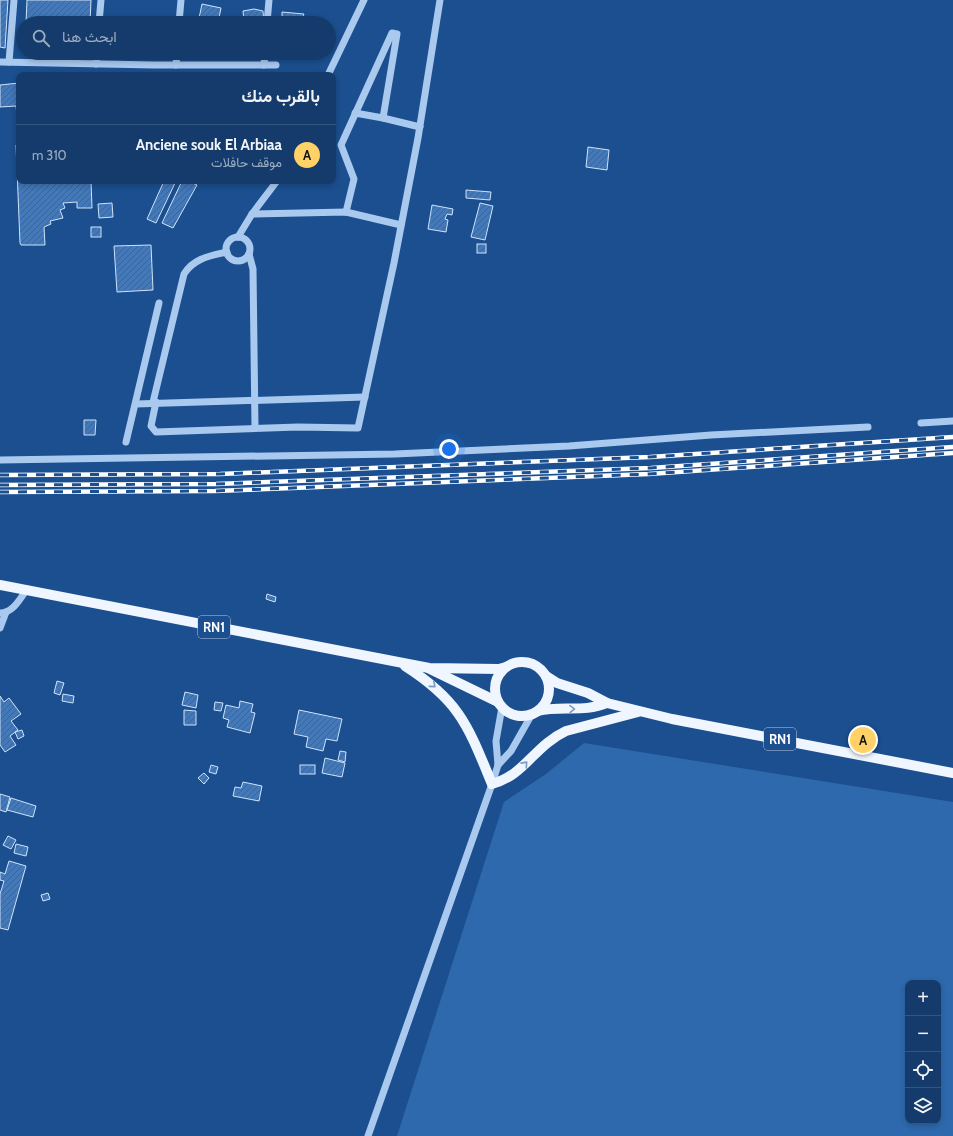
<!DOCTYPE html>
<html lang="ar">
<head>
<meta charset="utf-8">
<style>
  body { margin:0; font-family:Cabin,Vazirmatn,sans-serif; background:#1d4271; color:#f1f3f6; direction:rtl }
  .controls { position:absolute; right:12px; bottom:12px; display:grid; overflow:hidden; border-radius:8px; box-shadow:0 2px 6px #0003 }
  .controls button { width:36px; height:36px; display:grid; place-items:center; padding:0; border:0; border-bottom:1px solid #33557e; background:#143b6b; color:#f1f3f6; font:20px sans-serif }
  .you { position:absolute; left:449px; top:449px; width:14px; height:14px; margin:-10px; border:3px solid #fff; border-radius:50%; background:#1a73e8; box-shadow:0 0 0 6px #1a73e833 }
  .badge { display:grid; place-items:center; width:26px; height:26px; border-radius:50%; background:#ffd166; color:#111; font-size:13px; font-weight:700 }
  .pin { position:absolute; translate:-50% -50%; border:2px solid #fff; box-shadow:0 1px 4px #0006 }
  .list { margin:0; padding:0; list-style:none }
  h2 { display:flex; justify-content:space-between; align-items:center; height:52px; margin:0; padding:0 16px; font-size:17px }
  h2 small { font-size:13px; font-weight:400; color:#9dadc1 }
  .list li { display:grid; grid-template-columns:26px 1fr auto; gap:12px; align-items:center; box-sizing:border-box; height:60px; padding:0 16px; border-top:1px solid #33557e }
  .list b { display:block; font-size:15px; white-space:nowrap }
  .list p { margin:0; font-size:13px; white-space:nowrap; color:#9dadc1 }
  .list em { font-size:13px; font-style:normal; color:#9dadc1 }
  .icon { flex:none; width:22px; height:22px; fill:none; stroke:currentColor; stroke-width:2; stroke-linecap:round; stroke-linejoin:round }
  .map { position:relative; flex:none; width:953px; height:1136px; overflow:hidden; direction:ltr }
  .search { position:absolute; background:#143b6b; box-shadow:0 2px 6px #0003; left:16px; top:16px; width:320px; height:44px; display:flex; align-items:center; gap:10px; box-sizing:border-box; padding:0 14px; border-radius:22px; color:#9dadc1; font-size:15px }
  .panel { position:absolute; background:#143b6b; box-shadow:0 2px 6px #0003; left:16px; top:72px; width:320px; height:112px; border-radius:8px; direction:rtl }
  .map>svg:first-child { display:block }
  .grass { fill:#2e69ad; fill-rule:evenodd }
  .building { fill:url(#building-hatch); stroke:#cfe3fa }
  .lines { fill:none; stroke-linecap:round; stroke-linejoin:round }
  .minor { stroke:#a9c9ee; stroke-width:7 }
  .major { stroke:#f0f6ff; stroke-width:10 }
  .rail-casing { stroke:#fff; stroke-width:4.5 }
  .rail { stroke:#1b4f8f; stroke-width:3; stroke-dasharray:9; stroke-linecap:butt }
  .oneway { stroke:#7b9ac1 }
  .labels { text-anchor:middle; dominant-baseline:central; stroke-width:3; stroke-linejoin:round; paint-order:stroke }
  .shield { fill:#1b4f8f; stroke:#bbcadd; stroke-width:1 }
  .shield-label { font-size:13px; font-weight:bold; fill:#fff }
</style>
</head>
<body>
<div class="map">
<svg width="953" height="1136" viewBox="0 0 953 1136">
  <defs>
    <pattern id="building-hatch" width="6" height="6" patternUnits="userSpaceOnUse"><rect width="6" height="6" fill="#4478b7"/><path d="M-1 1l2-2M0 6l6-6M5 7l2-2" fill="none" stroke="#486282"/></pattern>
  </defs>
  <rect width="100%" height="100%" fill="#1b4f8f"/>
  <!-- grass -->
  <path class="grass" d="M584,743L953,802V1136H397L504,802L546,774ZM908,983H938V1121H908Z"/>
  <!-- building -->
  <g class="building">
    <path d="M0,0H8L5,48L0,47Z"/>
    <path d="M27,0H91L90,23H26Z"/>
    <path d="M202,4L221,8L219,18L235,21H244L243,11L254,9L263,11L264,23H198Z"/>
    <path d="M282,12L304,14L300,23H282Z"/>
    <path d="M19,83V132L16,106L0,107V85Z"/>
    <path d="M19,144V181H91L92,208H77V202L63,203L65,208L60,210L63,218L50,221L51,224L44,227L45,245H21L20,243L16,145Z"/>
    <path d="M588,147L609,150L607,170L586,167Z"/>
    <path d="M164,181H176L156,223L147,219Z"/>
    <path d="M182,181H188L197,185L173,228L162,223Z"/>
    <path d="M466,190L491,192L490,200L466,198Z"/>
    <path d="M112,203L113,217L99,218L98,204Z"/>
    <path d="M480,203L493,206L485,240L471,237Z"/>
    <path d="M432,205L453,209L452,215L447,214L445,219L448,220L446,232L428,229Z"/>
    <rect x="91" y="227" width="10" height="10"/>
    <rect x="477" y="244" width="9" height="9"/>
    <path d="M151,245L153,290L117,292L114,246Z"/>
    <path d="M84,420H96L95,435H84Z"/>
    <path d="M267,594L276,597L275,602L266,599Z"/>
    <path d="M57,681L64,683L60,695L54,693Z"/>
    <path d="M185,692L198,695L196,708L182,705Z"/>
    <path d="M63,694L74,696L73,703L62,701Z"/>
    <path d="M0,696L4,702L9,698L21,714L11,721L18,730L10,736L16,745L5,752L0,745Z"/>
    <path d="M240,701L253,704L251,712L255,713L250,733L227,727L229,720L223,718L226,705L239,708Z"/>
    <path d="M215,702L223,703L221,711L214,710Z"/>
    <path d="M184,710L196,711V725H184Z"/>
    <path d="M299,710L342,719L337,741L326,739L323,751L306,747L308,737L294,734Z"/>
    <path d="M22,730L24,736L18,739L15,732Z"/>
    <path d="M340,751L346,752L345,762L338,760Z"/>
    <path d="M325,758L345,763L342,777L322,773Z"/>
    <path d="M211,765L218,767L216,774L209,772Z"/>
    <rect x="300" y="765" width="15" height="9"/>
    <path d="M204,773L209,778L204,784L198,778Z"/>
    <path d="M243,782L262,786L259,801L233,796L235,787L241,788Z"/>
    <path d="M0,794L10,797L6,812L0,810Z"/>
    <path d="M11,798L36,806L33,817L7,810Z"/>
    <path d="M8,836L16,840L11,849L3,845Z"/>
    <path d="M16,844L28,847L26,856L14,853Z"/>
    <path d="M9,861L26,866L8,930L0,928V894L4,881L0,880V872L5,874Z"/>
    <path d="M48,893L50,899L43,901L41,895Z"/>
  </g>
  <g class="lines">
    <!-- minor -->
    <g class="minor">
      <path d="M99,23L101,0"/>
      <path d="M179,23L181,0"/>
      <path d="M267,23L269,0"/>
      <path d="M0,62L154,65H276"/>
      <path d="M9,62L14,0"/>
      <path d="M96,64L97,53"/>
      <path d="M176,65L177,53"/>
      <path d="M264,65L265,53"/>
      <path d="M328,75L364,0"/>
      <path d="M355,113L383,118L420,127"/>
      <path d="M346,212L354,179L341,145L392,33L397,34L383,118"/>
      <path d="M252,214L346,212L401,225"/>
      <path d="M238,237L252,214L277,181"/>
      <circle cx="238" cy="249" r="12"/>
      <path d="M249,254L253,269L255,428"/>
      <path d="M153,402L184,274C194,258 210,256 227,252"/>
      <path d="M156,402L151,426L156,432L298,427L358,428L394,263L418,138L440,0"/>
      <path d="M136,404L365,397"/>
      <path d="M921,423L953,421"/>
      <path d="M126,442L159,303"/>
      <path d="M0,460L395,454L569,446L711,435L868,427"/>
      <path d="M0,613C13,613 20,599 27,589"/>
      <path d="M0,628L6,612"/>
      <path d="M498,765L511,751L532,714"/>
      <path d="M368,1136L492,784L498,765L496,741L502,707"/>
    </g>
    <!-- major -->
    <g class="major">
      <path d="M0,585L429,668L499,669L506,667"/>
      <circle cx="522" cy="689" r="27"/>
      <path d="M405,666C460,701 468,726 492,784C525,775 534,746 566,731L638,712"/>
      <path d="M430,669L498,702"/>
      <path d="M546,676L557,683L588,693L607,703L672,719L953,773"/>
      <path d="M538,711C561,705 584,713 607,703"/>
    </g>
    <!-- rail casing -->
    <g class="rail-casing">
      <g id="rail">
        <path d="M0,475L220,474L650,457L953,437"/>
        <path d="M0,485L216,484L651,468L953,447"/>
        <path d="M0,492L215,491L649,474L953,453"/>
      </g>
    </g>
    <!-- rail -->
    <use href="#rail" class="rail"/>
  </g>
  <!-- one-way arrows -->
  <defs><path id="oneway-chevron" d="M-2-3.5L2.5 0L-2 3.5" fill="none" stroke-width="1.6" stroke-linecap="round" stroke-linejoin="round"/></defs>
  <g class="oneway">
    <use href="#oneway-chevron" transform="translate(433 685) rotate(40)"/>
    <use href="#oneway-chevron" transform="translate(572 709) rotate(-1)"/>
    <use href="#oneway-chevron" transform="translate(525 764) rotate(-48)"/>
  </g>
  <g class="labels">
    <!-- shield labels -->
    <g class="shield">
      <rect x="198" y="616" width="32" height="22" rx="3"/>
      <rect x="764" y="728" width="32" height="22" rx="3"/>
    </g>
    <g class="shield-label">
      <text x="214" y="627">RN1</text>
      <text x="780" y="739">RN1</text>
    </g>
  </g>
</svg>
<div class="controls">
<button>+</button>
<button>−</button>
<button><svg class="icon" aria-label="locate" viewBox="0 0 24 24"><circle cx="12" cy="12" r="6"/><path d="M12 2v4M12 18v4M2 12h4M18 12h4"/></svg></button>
<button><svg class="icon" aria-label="layers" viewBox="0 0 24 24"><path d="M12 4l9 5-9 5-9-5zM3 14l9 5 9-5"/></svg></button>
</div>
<div class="you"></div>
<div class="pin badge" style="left:863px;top:740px">A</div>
<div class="search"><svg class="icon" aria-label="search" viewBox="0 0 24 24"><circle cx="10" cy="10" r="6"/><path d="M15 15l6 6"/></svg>ابحث هنا</div>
<section class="panel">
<h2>بالقرب منك<small></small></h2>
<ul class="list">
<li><span class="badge">A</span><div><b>Anciene souk El Arbiaa</b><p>موقف حافلات</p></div><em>310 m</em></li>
</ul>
</section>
</div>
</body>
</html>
